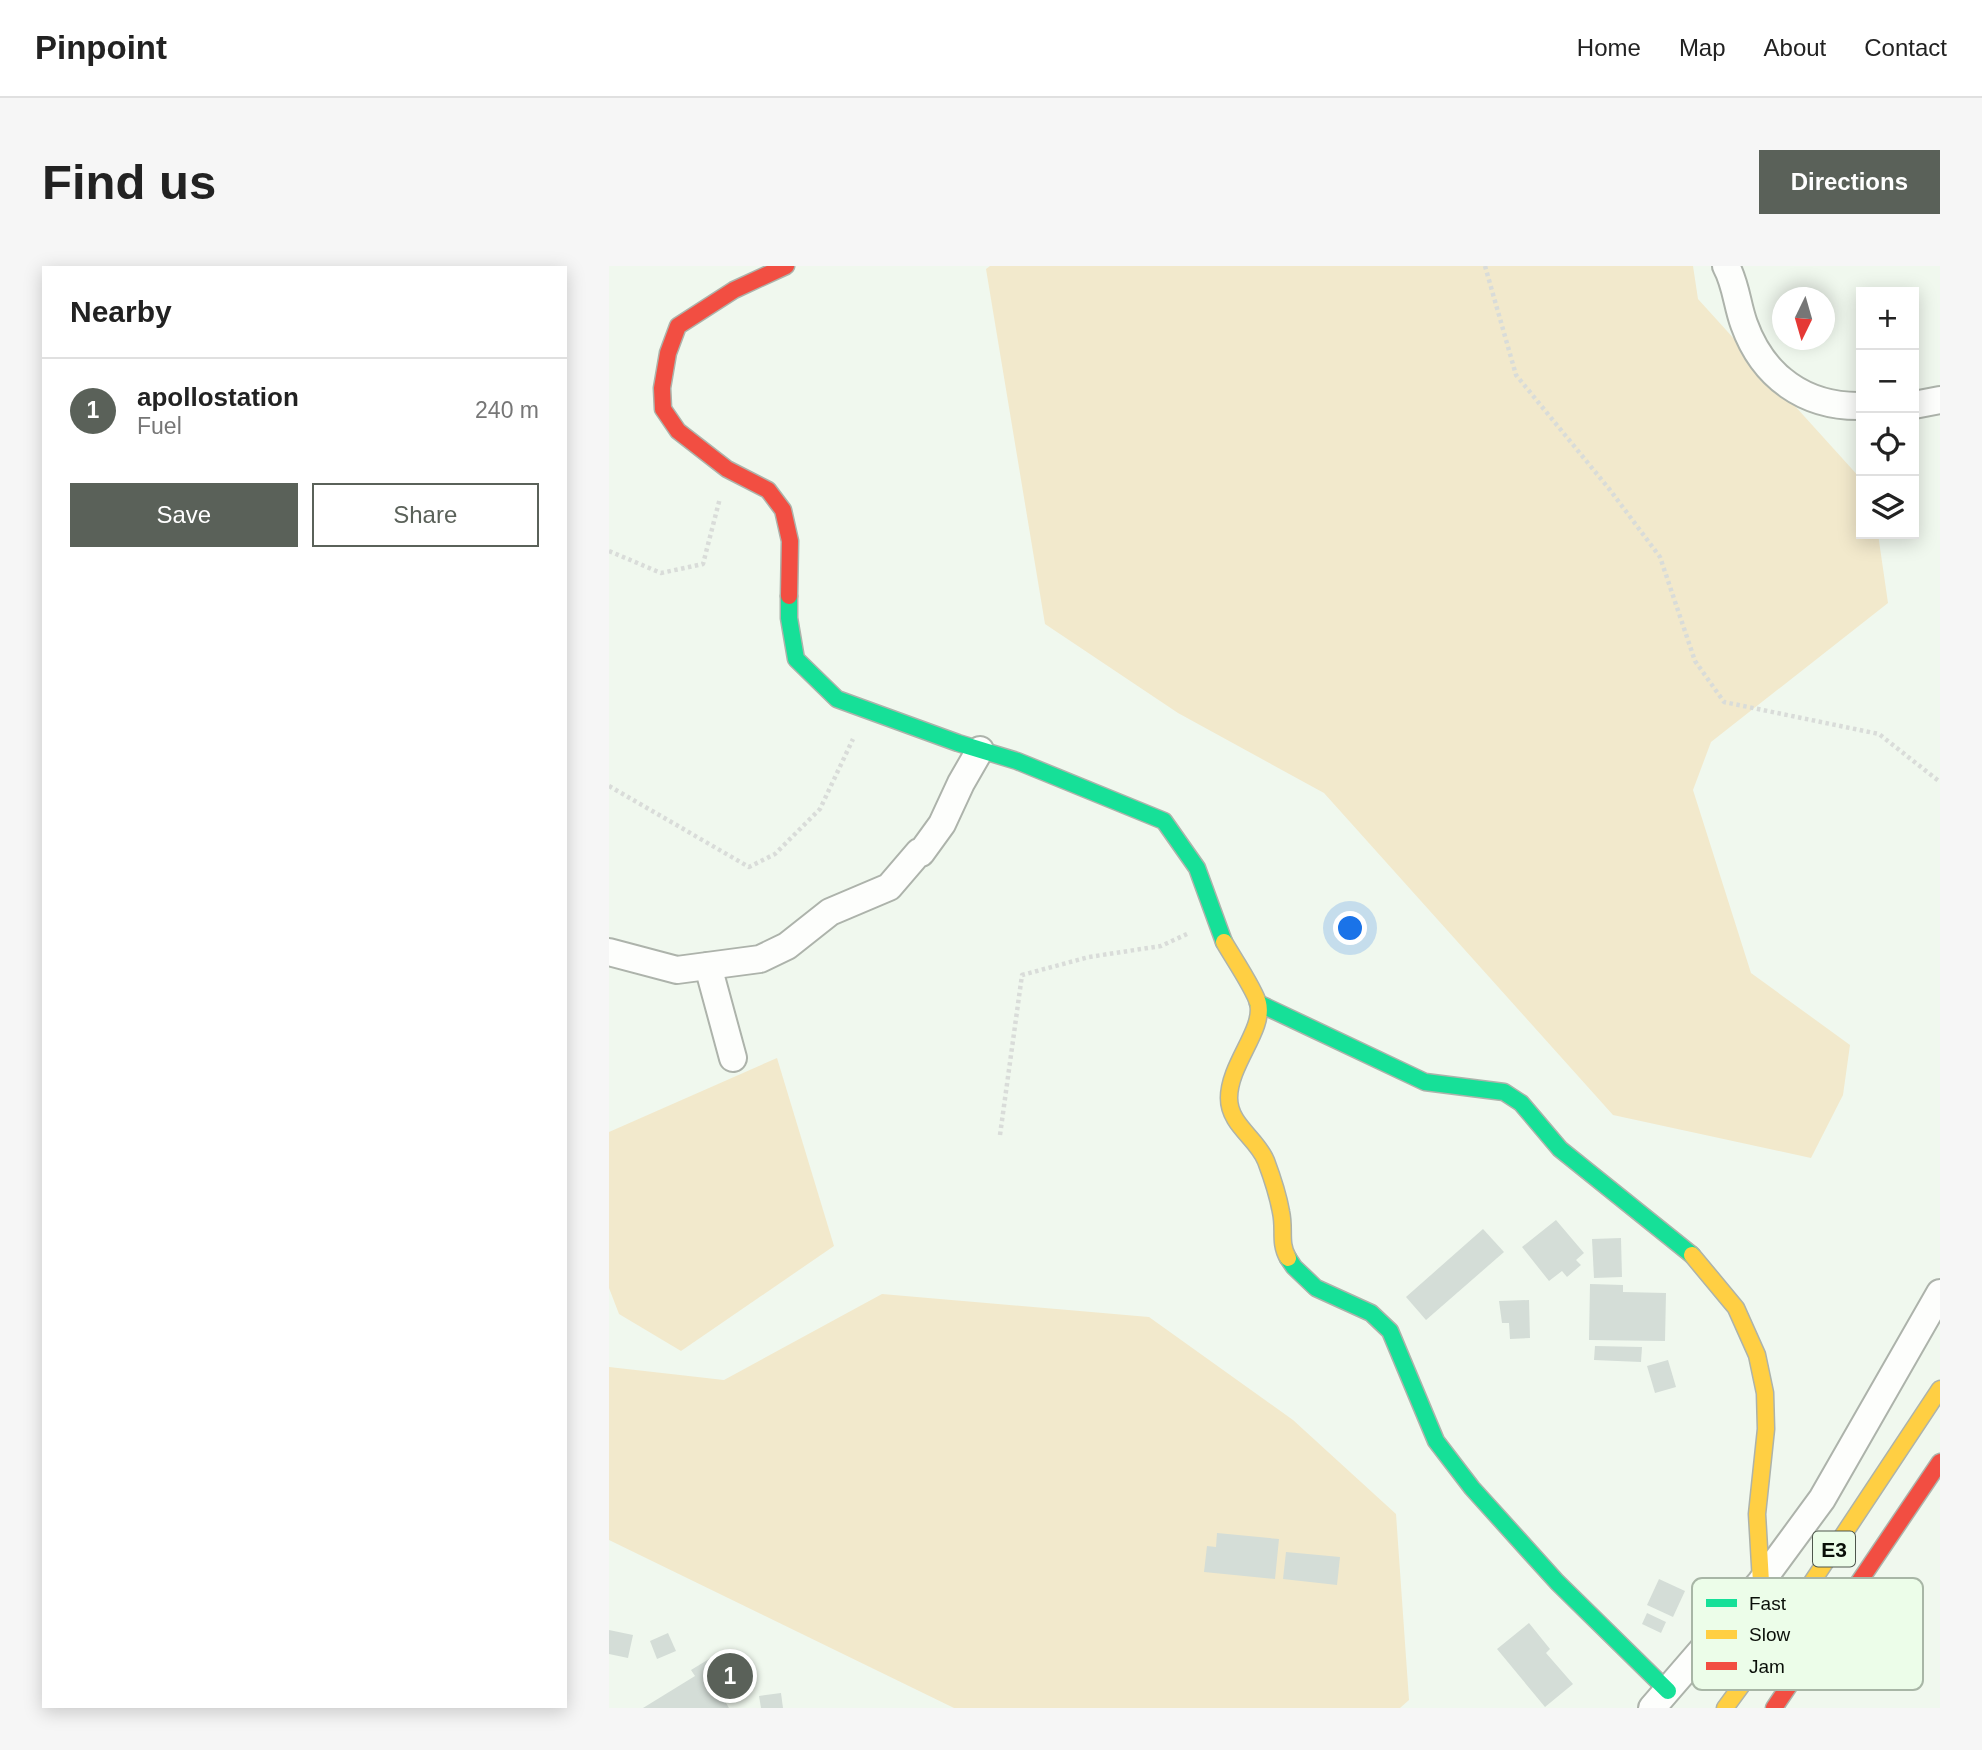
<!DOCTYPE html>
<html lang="en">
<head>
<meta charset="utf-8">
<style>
  body { margin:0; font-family:Helvetica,sans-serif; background:#f6f6f6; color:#222 }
  .controls { position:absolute; right:21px; top:21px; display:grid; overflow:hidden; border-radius:0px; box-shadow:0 4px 18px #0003 }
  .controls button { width:63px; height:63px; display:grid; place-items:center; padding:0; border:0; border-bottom:2px solid #e0e0e0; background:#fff; color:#222; font:35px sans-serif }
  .compass { position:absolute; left:1163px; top:21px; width:63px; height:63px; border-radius:50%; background:#fff; box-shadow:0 4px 18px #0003; rotate:185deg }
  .you { position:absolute; left:742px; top:663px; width:24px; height:24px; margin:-18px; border:5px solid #fff; border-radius:50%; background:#1a73e8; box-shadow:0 0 0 10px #1a73e833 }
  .badge { display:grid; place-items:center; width:46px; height:46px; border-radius:50%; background:#5a6159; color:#fff; font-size:23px; font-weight:700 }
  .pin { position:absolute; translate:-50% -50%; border:4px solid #fff; box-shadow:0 2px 7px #0006 }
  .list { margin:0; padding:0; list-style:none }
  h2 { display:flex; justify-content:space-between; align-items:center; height:91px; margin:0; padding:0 28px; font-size:30px }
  h2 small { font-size:23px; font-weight:400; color:#767676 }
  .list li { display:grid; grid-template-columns:46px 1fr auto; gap:21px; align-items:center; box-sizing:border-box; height:105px; padding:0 28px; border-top:2px solid #e0e0e0 }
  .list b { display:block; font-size:26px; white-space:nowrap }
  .list p { margin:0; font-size:23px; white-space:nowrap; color:#767676 }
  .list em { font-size:23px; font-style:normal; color:#767676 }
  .actions { display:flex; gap:14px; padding:21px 28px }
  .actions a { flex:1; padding:16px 0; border:2px solid #5a6159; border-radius:0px; text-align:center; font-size:24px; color:#5a6159 }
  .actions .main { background:#5a6159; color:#fff }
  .icon { flex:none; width:38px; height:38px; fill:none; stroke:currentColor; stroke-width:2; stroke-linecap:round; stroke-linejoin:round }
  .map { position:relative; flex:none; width:1331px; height:1442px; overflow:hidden; border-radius:0px }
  header { display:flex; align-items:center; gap:42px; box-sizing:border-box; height:98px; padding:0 35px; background:#fff; border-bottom:2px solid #e0e0e0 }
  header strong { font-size:33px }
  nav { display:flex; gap:38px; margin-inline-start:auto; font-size:24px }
  .intro { display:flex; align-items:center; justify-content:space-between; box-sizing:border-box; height:168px; padding:0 42px }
  h1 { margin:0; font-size:49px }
  .button { padding:18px 32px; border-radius:0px; background:#5a6159; color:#fff; font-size:24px; font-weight:700 }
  main { display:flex; gap:42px; padding:0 42px }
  aside { flex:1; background:#fff; border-radius:0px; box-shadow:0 4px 18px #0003 }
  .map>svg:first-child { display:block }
  .green { fill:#f2e9cc }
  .building { fill:#d4ddd7 }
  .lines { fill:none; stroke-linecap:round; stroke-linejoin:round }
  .street-casing { stroke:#adb3ab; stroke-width:30 }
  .fast-casing { stroke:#adb3ab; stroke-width:19 }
  .slow-casing { stroke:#adb3ab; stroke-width:19 }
  .jam-casing { stroke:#adb3ab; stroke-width:19 }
  .path { stroke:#d9dcd9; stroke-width:4.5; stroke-dasharray:3.5 3.5; stroke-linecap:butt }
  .street { stroke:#fdfefc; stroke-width:26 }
  .fast { stroke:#16e098; stroke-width:16 }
  .slow { stroke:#ffcf43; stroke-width:16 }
  .jam { stroke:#f24e42; stroke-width:16 }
  .labels { text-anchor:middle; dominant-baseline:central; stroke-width:6; stroke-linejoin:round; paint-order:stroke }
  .shield { fill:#ecfde9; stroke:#4e564c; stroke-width:2 }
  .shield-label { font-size:21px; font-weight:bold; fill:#0a0f09 }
  .key { fill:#ecfde9; stroke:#a8b6a6; stroke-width:2 }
  .key-label { font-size:19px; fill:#0a0f09 }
</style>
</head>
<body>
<header>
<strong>Pinpoint</strong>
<nav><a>Home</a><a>Map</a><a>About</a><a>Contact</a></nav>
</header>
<div class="intro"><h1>Find us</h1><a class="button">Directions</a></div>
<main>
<aside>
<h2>Nearby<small></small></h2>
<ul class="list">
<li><span class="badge">1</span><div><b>apollostation</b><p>Fuel</p></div><em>240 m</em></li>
</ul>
<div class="actions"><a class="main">Save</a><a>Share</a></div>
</aside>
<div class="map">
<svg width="1331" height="1442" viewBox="0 0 1331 1442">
  <rect width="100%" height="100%" fill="#f0f8ee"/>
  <!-- green -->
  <g class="green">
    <path d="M381,0H1084L1089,33L1252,213V268H1269L1279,337L1102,476L1084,524L1142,707L1241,779L1234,829L1202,892L1004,849L715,527L569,447L436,358L377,3Z"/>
    <path d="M168,792L225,980L72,1085L10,1048L0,1022V866Z"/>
    <path d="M273,1028L540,1051L684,1154L787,1248L800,1434L791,1442H345L0,1274V1101L115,1114Z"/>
  </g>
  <!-- building -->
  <g class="building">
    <path d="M947,954L975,987L967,994L972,999L958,1011L953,1005L940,1015L913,981Z"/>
    <path d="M874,963L895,986L817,1054L797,1031Z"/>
    <path d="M1012,972L1013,1011L985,1012L983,973Z"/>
    <path d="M981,1018L1014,1019V1026L1057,1027L1056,1075L980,1074Z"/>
    <path d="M920,1034L921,1072L901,1073L900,1057H893L890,1035Z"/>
    <path d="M986,1080L1033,1081L1032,1096L985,1094Z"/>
    <path d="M1059,1094L1067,1121L1046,1127L1038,1100Z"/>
    <path d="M608,1267L670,1273L666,1313L595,1306L598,1280L607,1281Z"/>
    <path d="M677,1286L731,1291L728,1319L674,1313Z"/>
    <path d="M1050,1313L1076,1325L1064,1351L1038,1339Z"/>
    <path d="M1038,1347L1057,1356L1052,1367L1033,1358Z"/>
    <path d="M920,1357L941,1383L937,1387L964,1418L936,1441L888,1383Z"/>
    <path d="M0,1364L24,1369L19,1392L0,1388Z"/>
    <path d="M59,1367L67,1385L48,1393L41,1375Z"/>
    <path d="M105,1390L125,1423L113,1430L120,1442H34L86,1410L82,1404Z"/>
    <path d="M172,1427L174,1442H152L150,1430Z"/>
  </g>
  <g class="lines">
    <!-- street casing -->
    <g class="street-casing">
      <g id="street">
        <path d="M1117,0C1127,18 1128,39 1135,58C1154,111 1196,141 1252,140"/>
        <path d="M1305,139L1331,134"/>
        <path d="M0,686L68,704L151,693L178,680L221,646L280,621L310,586L312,587L333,558L352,517L371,484"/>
        <path d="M99,700L124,792"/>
        <path d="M1043,1442L1152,1316L1213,1233L1331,1027"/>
      </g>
    </g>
    <!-- fast casing -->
    <g class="fast-casing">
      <g id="fast">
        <path d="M180,330V352L187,393L228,433L349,477L408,495L555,555L588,602L615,676"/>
        <path d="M649,737L816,816L895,826L912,837L951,883L1083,989"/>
        <path d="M679,992L685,1001L707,1022L762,1047L781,1065L827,1175L863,1222L948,1316L1059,1425"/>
      </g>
    </g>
    <!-- slow casing -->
    <g class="slow-casing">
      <g id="slow">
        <path d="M615,676C623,690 646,724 649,737C656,763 620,798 620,832C620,859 648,872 657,895C663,911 669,929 672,946C676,963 670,977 679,992"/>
        <path d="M1083,989L1127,1042L1148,1089L1156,1127L1157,1163L1148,1248L1152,1316"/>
        <path d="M1116,1442L1152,1393L1331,1123"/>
      </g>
    </g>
    <!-- jam casing -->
    <g class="jam-casing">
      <g id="jam">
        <path d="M177,0L125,24L69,60L59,87L53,122L54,143L69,165L118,203L159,224L174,244L181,275L180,330"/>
        <path d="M1165,1442L1331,1196"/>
      </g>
    </g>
    <!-- path -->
    <g class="path">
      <path d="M876,0L907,109L1001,224L1051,291L1086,395L1115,436L1270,468L1331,516"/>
      <path d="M0,285L52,307L94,298L111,232"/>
      <path d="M0,520L140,601L166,588L211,543L244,473"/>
      <path d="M391,869L413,709L480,691L552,680L578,668"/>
    </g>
    <!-- street -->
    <use href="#street" class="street"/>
    <!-- fast -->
    <use href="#fast" class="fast"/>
    <!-- slow -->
    <use href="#slow" class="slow"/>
    <!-- jam -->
    <use href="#jam" class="jam"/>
  </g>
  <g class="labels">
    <!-- shield labels -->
    <rect class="shield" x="1204" y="1265.5" width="42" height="35" rx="5"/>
    <g class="shield-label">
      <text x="1225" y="1283">E3</text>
    </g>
  </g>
  <!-- legend -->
  <rect x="1083" y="1312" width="231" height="112" rx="10" class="key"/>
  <rect x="1097" y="1333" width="31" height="8" fill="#16e098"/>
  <rect x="1097" y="1364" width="31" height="9" fill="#ffcf43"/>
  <rect x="1097" y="1396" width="31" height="8" fill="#f24e42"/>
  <g class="key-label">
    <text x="1140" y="1344">Fast</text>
    <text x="1140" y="1375">Slow</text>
    <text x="1140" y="1407">Jam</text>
  </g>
</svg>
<div class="controls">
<button>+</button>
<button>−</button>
<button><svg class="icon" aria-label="locate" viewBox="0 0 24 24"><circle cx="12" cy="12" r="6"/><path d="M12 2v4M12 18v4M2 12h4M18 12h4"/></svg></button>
<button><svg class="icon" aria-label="layers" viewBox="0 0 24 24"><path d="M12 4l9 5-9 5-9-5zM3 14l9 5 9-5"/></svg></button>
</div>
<svg class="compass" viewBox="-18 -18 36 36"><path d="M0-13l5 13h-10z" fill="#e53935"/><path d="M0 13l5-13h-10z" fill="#767676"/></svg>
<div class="you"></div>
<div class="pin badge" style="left:121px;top:1410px">1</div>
</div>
</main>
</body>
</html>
